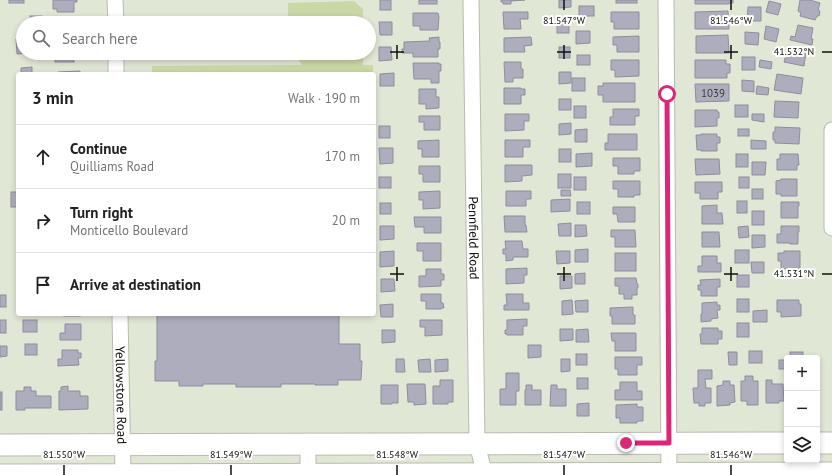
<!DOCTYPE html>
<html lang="en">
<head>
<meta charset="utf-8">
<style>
  body { margin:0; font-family:"PT Sans",sans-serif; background:#f6f6f6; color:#202124 }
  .controls { position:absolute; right:12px; bottom:12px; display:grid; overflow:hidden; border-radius:4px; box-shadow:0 2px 6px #0003 }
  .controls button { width:36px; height:36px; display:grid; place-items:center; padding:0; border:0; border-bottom:1px solid #e0e0e0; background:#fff; color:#202124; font:20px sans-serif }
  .stop { position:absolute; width:12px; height:12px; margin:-9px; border:3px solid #db2777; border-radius:50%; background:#fff }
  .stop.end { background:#db2777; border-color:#fff; box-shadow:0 1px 4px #0008 }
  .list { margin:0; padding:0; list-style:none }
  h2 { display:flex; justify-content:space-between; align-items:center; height:52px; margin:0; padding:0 16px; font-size:17px }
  h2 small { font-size:13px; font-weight:400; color:#757577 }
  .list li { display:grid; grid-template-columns:26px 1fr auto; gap:12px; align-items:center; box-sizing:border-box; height:64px; padding:0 16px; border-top:1px solid #e0e0e0 }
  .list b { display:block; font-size:15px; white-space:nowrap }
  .list p { margin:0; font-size:13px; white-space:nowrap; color:#757577 }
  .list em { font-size:13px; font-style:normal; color:#757577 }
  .icon { flex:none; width:22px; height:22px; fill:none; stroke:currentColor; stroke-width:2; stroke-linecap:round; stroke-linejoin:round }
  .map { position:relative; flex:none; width:832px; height:475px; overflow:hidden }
  .search { position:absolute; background:#fff; box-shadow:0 2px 6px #0003; left:16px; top:16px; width:360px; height:44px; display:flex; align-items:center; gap:10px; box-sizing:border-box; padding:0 14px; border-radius:22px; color:#757577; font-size:15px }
  .panel { position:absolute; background:#fff; box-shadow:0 2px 6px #0003; left:16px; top:72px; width:360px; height:244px; border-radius:4px }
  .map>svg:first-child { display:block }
  .green { fill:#c9d8a4 }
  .building { fill:#aeadbd; stroke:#8f8d9d }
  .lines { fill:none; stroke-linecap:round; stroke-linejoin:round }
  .minor-casing { stroke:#b7bcac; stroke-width:17 }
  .secondary-casing { stroke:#b7bcac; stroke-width:23 }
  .minor { stroke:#fff; stroke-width:15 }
  .secondary { stroke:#fff; stroke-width:21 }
  .route { stroke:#db2777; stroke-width:5 }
  .ticks { fill:none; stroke:#10120c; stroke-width:1.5 }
  .labels { text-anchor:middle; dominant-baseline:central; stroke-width:4; stroke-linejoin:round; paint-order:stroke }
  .number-label { font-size:11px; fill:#383938 }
  .street-label { font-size:13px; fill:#10120c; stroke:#fff }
  .ticks-label { font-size:10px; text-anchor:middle; fill:#10120c; stroke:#fff; stroke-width:4; stroke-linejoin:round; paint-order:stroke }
</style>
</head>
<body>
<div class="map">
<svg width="832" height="475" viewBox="0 0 832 475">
  <rect width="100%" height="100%" fill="#e1e7d5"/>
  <!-- green -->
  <g class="green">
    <path d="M354,1L363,9V23H288V3Z"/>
    <path d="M294,53H363V65H373V74H152V66L302,65Z"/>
  </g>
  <!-- building -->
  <g class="building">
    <rect x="9" y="0" width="15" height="3"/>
    <path d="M53,0H77V2H74V12H57V9H53Z"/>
    <rect x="380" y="0" width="11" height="10"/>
    <rect x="419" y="0" width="18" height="4"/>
    <path d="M501,0H525L511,1V4H503V2H501Z"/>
    <path d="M559,0H571V7L559,8Z"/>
    <rect x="616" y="0" width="21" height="3"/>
    <path d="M695,0H733V3H729V4H695Z"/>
    <path d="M800,0H810L820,3L818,10L820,11L819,16H817L815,20L800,16L801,13L798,11Z"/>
    <path d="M769,1L781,4L778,15L766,12Z"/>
    <rect x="579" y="6" width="15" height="10"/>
    <path d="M748,7H761V21H747Z"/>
    <path d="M728,11L729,29H695V12Z"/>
    <path d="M503,12H528V19H520L521,29H504Z"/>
    <path d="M611,12H639V29H614V22H611Z"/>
    <path d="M413,13H438L439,17L438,30H420V26H413Z"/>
    <rect x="30" y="16" width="12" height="7"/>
    <path d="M79,20V23H54H58L57,21Z"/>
    <rect x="557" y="20" width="12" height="13"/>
    <path d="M379,22H392V35H380Z"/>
    <path d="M798,25L813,28L811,39H813L812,45L790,40L791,36L795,37Z"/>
    <path d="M766,26L779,29L776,42L764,39Z"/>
    <path d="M576,31H590V43L576,44Z"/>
    <path d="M745,32L759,33L758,45L745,44Z"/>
    <path d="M728,35L729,53H696V36Z"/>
    <path d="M639,36V52H617V45H613V37Z"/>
    <path d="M439,37V42H440V49H438V57H413V53H402V49H404V42L430,41L429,38Z"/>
    <path d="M531,37L532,45L524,46L525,52H504V38Z"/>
    <path d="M16,39H23V53H32L17,54Z"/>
    <path d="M379,47H391L392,60L379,61Z"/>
    <rect x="559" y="47" width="11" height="11"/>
    <path d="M790,49L806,53L804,66L784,62L785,58H788Z"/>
    <rect x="55" y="53" width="19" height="9"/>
    <rect x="577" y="55" width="13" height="10"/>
    <rect x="742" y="57" width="13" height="13"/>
    <path d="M611,60H639V76L615,77V70H611Z"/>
    <path d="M695,60H726V64H730V73H727V78H695Z"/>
    <path d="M760,60L772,62L771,69L759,67Z"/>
    <path d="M504,62H521V69H523V78H513V82H505Z"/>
    <path d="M413,63H439V64H441V71H439V83H431V79H414Z"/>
    <path d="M32,67V74H21V68Z"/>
    <path d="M80,71V74H58V72Z"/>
    <path d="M559,72H571V83L559,84Z"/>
    <path d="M394,73V86H380V74Z"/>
    <path d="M777,74L803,78L801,94L774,90Z"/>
    <rect x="572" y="78" width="13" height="13"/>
    <path d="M742,80L754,81V92L742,91Z"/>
    <path d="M603,83H635V102H603V95H598V86H603Z"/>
    <path d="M695,84H729V101L696,102Z"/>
    <path d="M757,86L769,88L768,95L756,94Z"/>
    <path d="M504,88H521V89H525V95H521V104H504Z"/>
    <path d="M419,89H436V97H439V108L426,109V104H419Z"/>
    <rect x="559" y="99" width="12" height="11"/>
    <path d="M775,101L799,102L798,118L774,117Z"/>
    <rect x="735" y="105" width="13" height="12"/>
    <rect x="574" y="106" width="12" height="12"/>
    <path d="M613,109H639V116H635V125H610V117H613Z"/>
    <path d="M695,110H717V112H719V118H717V126L695,127Z"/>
    <path d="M505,114H529V121H524V130L505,131Z"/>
    <path d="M752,114H764V122L752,120Z"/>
    <path d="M419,116H440V130H424V122H419Z"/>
    <path d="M571,123V134L559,135V124Z"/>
    <rect x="379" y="126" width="11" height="12"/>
    <path d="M775,127L800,128L799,144L775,143V140H773V132H775Z"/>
    <path d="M587,129V142H575V130Z"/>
    <rect x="738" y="129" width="11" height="7"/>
    <path d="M608,134H637V150H605V143H608Z"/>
    <path d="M701,134H717V137H720V143H717V151H701V150H697L696,135H701Z"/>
    <path d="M439,140V157H422V149H418V141Z"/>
    <path d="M505,140H530V147H523V157H505Z"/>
    <path d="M751,140L766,141V149H751Z"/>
    <path d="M379,148H393V163L380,164Z"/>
    <rect x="559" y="149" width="12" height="13"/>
    <path d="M592,153V166L576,167V154Z"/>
    <rect x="736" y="154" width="12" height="13"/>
    <path d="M780,154H798L799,165H797V170H777V159H780Z"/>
    <path d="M613,158H640V171H634V174H618V166H613Z"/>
    <path d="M695,159H719L720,174L696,175Z"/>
    <path d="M752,162H766L765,175H752Z"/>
    <path d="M505,165H532V175L522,176V181L505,182Z"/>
    <path d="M419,166H440V182H423V174H419Z"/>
    <rect x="558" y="174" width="13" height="14"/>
    <rect x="379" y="177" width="12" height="11"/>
    <rect x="574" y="177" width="12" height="13"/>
    <rect x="739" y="177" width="10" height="11"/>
    <path d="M781,179H797V196H781V194H776V181L781,180Z"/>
    <path d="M613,181H640V195H634V197H618V189H613Z"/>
    <path d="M695,182H722V192H718V199H700V193H695Z"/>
    <rect x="752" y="189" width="11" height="10"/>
    <path d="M561,190H570L571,196H561Z"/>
    <path d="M440,191V208L423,209V200H419V192Z"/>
    <path d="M506,191H531V199H526V206H506Z"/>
    <rect x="11" y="192" width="7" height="15"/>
    <path d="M570,199V211L551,212V200Z"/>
    <rect x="737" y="201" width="10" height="12"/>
    <rect x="577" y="202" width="13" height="12"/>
    <path d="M781,202H799V206H798V218H781Z"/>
    <rect x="380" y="203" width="11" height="11"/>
    <path d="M717,205V213H722L723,224H702V206Z"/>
    <path d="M613,207H635V222H618L617,214H613Z"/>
    <rect x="752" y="211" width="12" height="14"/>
    <path d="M504,216H525V225H526L527,232H505Z"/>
    <path d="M414,217H441V233H424V227H415Z"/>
    <path d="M571,223V236H559L558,224Z"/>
    <path d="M575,225H586L587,236L575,237Z"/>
    <path d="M380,226H394V239L380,240Z"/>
    <path d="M748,226L749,237L739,238L738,227Z"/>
    <path d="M781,226H799V232H798V244H790V243H777V234H781Z"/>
    <path d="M611,230H635L636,247H615V237H611Z"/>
    <path d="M702,232H719L720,247H702Z"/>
    <path d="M752,235H765V247L752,248Z"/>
    <path d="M505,241H522L523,249H528V257H513V260L506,261V254H503V249H506Z"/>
    <path d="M417,243H441V261H423V251H417Z"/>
    <path d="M588,249V262H575V250Z"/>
    <rect x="735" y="250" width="14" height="13"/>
    <path d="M394,251V266L380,267V252Z"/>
    <path d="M556,251H570V263L557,264Z"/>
    <path d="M784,251H800V268L781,269V261H778V253H784Z"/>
    <rect x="615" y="253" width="21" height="18"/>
    <path d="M702,256H717V263H721V272H698V266H702Z"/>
    <path d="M751,262H764V273H752Z"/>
    <path d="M527,268V275H524V283L506,284V269Z"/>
    <path d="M426,269H441V274H444V280H441V286L419,287V276H426Z"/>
    <path d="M585,273V284H575V274Z"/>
    <rect x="737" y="275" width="12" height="12"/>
    <path d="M560,276H572V288L560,289Z"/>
    <path d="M615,278H636L637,284H638V288H637V295H632V299H624V294H619V286H615Z"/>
    <path d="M381,279H394L395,291L381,292Z"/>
    <path d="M720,279V287H717V296H701V290H698V285H701L700,280Z"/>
    <path d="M421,294H441V303H443L444,308H441V309H426V301H421Z"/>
    <path d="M506,294H523V303H529V310H504V305H507Z"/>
    <rect x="0" y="295" width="6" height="12"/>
    <rect x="737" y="299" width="12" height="13"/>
    <path d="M572,300L573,314L562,315V301Z"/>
    <path d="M588,300V312H576L575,301Z"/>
    <path d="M777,300H799V304H801V316L781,317V312H777Z"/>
    <path d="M717,302V305H720V310H717L718,318L711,319V321L701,322V314H702V303Z"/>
    <path d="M393,304V317H381L380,305Z"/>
    <path d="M633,307V315H635V324H612V316H610V308Z"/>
    <path d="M767,310V322H753V311Z"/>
    <rect x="64" y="314" width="16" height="2"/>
    <path d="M157,314H339V344H360V361H362L361,380H338V385H315V384H281V387H236V384H203V386H179V381H155V361H157Z"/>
    <path d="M527,319V326H523V335H507V334H505V330H507V320Z"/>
    <rect x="0" y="320" width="6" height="13"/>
    <rect x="23" y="320" width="14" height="12"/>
    <path d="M420,320H442V335L425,336V327H420Z"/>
    <rect x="737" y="323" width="12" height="14"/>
    <path d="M65,324H81V340H60V333H65Z"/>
    <path d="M702,328H718V331H722V339H718V344H701L700,334H702Z"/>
    <path d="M560,329H573V340L560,341Z"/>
    <path d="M588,329L589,342H576V330Z"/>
    <path d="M382,330H395V342L382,343Z"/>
    <path d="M611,333H636V351H615V341H612Z"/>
    <rect x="25" y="344" width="12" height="11"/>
    <path d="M528,345H541V357L528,358Z"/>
    <path d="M0,346H7V356L0,357Z"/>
    <path d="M62,350H78V353H81V358H78L79,365L58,366V359H62Z"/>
    <rect x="749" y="351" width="13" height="12"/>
    <path d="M728,352H737V365H729Z"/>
    <rect x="790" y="352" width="13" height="6"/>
    <rect x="576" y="354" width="11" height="11"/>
    <path d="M615,357H642V365H637V375H618V369H615Z"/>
    <path d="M396,359H404L405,372H396Z"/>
    <path d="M430,359L431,372H419L418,360Z"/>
    <path d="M448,359V371L435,372V360Z"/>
    <path d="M561,359H570V371L561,372Z"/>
    <rect x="779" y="360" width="8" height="9"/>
    <path d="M698,370H712V379H705L706,388H711V403H705V406H699V403H694L693,388H698Z"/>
    <path d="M506,373H519V391H516V405H500V389H506Z"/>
    <path d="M745,376H753V381H758V405H747V401H741V381H745Z"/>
    <rect x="577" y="378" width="11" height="11"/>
    <path d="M440,380H453V402H448V404H433V386H440Z"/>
    <path d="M766,380H772V384H783L784,401H779V403H766Z"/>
    <path d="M723,381H730V385H734L735,402L730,403V405L717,406V386L723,385Z"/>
    <path d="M620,382H637V391H642V400H615V390H620Z"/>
    <path d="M407,384H425L426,404L414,405V402H408Z"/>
    <path d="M381,385H398V403H392V404H381Z"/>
    <path d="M526,385H532V390H541V405H525V390H526Z"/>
    <path d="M551,385H557V389H566V406H550Z"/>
    <path d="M68,386V391H80V396H88V409L59,410V391H61V387Z"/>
    <path d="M24,387H31V391H36V396H51V408H25V410H16V391H24Z"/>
    <rect x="0" y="392" width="2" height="18"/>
    <path d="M589,403V416H577V404Z"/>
    <path d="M637,404V407H643V421H637V423H620V418H616V405Z"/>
  </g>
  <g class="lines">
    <!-- minor casing -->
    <g class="minor-casing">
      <g id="minor">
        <path d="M115,0L116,23"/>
        <path id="s1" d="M471,0L477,444L485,475"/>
        <path d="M666,0L669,475"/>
        <path d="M116,53V74"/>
        <path d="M832,130V228"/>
        <path id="s2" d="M120,314L123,475"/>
        <path d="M308,444V475"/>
      </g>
    </g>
    <!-- secondary casing -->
    <g class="secondary-casing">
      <g id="secondary">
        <path d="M817,443H832"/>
        <path d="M0,445C262,443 525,445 787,443"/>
        <path d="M0,475L832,473"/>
      </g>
    </g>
    <!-- minor -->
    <use href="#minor" class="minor"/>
    <!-- secondary -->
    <use href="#secondary" class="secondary"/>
  </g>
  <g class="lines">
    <!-- route -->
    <path class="route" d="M626,443H669L667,94"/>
  </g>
  <!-- ticks -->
  <path class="ticks" d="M564,0V10M731,0V10M397,45V59M564,45V59M731,45V59M390,52H404M557,52H571M724,52H738M822,52H832M397,267V281M564,267V281M731,267V281M390,274H404M557,274H571M724,274H738M822,274H832M64,465V475M231,465V475M397,465V475M564,465V475M731,465V475"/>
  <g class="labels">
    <!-- number labels -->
    <g class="number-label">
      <text x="713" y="93">1039</text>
    </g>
    <!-- street labels -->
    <g class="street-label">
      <text stroke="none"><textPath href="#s1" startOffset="238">Pennfield Road</textPath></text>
      <text stroke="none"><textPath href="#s2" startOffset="81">Yellowstone Road</textPath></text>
    </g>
  </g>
  <g class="ticks-label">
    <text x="564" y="24">81.547°W</text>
    <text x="731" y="24">81.546°W</text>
    <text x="794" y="55">41.532°N</text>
    <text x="794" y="277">41.531°N</text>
    <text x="64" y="458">81.550°W</text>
    <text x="231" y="458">81.549°W</text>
    <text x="397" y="458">81.548°W</text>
    <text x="564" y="458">81.547°W</text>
    <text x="731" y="458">81.546°W</text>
  </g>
</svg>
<div class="controls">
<button>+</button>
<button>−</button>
<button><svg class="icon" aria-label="layers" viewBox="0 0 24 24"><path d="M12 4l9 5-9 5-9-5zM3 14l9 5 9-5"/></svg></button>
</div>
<div class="stop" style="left:667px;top:94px"></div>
<div class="stop end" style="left:626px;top:443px"></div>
<div class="search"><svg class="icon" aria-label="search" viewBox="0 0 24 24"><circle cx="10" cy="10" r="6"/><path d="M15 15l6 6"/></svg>Search here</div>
<section class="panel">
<h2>3 min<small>Walk · 190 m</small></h2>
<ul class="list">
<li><svg class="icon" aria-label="ahead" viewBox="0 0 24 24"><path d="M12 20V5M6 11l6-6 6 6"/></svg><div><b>Continue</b><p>Quilliams Road</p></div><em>170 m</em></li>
<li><svg class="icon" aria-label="right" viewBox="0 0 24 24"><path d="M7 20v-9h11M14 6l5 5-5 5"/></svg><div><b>Turn right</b><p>Monticello Boulevard</p></div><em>20 m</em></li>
<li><svg class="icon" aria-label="arrive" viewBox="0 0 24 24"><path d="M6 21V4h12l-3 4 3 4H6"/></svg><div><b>Arrive at destination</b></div></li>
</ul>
</section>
</div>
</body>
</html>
